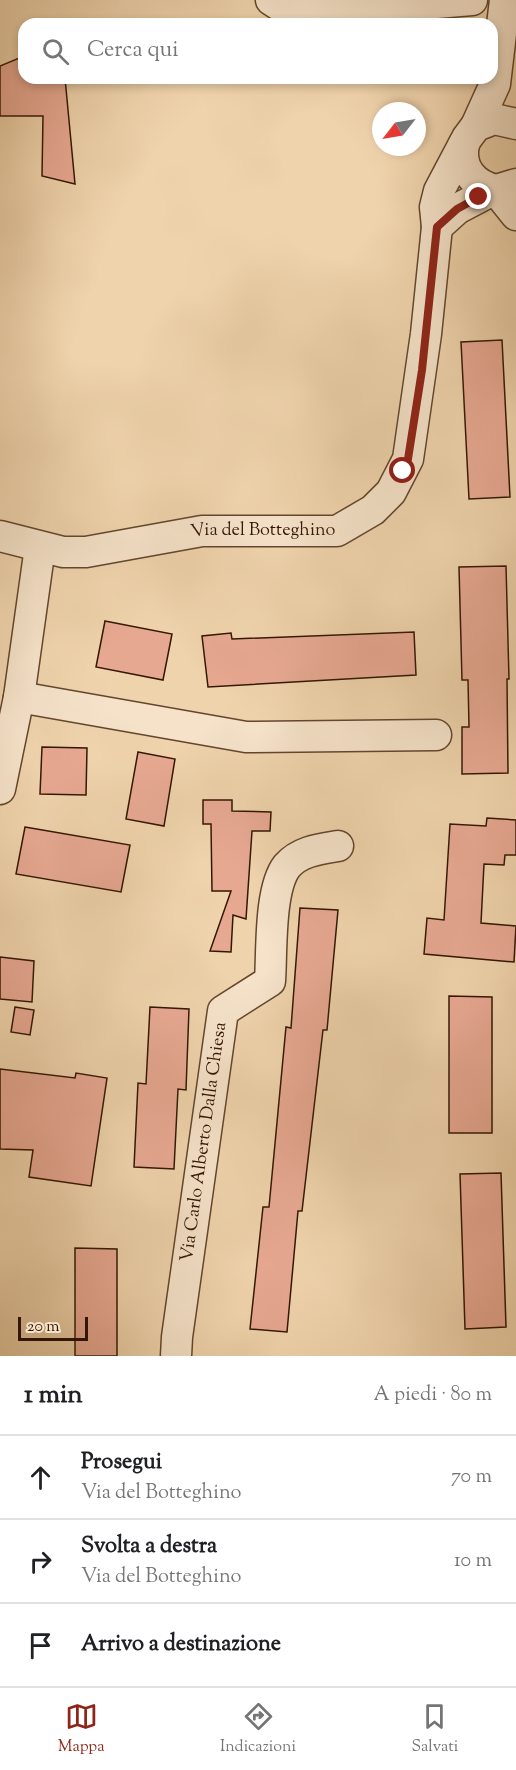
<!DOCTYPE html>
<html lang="it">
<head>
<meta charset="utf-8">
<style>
  body { margin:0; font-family:"Sorts Mill Goudy",serif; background:#f2f2f2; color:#202124 }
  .compass { position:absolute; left:372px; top:102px; width:54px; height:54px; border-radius:50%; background:#fff; box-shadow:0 3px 9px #0003; rotate:239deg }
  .scale { position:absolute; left:18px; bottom:15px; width:70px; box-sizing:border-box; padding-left:6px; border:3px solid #341703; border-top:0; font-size:16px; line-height:21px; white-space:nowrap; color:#341703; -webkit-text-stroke:4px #f5e2c9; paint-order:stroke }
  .stop { position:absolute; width:18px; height:18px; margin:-14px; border:4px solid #8f2418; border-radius:50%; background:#fff }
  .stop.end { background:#8f2418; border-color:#fff; box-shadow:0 2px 6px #0008 }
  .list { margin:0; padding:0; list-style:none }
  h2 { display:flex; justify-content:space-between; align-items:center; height:78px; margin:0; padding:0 24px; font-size:26px }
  h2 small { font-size:20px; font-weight:400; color:#757577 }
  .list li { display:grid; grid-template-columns:39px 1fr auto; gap:18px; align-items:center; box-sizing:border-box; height:84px; padding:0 24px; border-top:2px solid #e0e0e0 }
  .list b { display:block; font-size:22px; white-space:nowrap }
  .list p { margin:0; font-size:20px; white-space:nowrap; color:#757577 }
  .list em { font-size:20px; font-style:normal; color:#757577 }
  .icon { flex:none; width:33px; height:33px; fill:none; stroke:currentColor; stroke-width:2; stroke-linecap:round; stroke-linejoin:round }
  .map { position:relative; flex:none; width:516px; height:1356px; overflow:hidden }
  .search { position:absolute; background:#fff; box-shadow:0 3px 9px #0003; left:18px; right:18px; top:18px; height:66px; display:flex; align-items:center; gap:15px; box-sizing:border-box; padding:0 21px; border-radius:18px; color:#757577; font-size:22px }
  .sheet { height:330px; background:#fff }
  nav { display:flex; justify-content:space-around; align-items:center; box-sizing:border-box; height:84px; border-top:2px solid #e0e0e0; background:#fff; font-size:16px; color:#757577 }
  nav a { display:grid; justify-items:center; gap:3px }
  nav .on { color:#8f2418 }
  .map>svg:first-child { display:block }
  .building { fill:#e7a892; stroke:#341703; stroke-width:1.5 }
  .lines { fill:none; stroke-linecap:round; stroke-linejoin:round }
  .minor-casing { stroke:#63462d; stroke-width:33 }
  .minor { stroke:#f5e2c9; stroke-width:30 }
  .route { stroke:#8f2418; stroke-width:8 }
  .labels { text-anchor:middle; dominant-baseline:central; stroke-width:6; stroke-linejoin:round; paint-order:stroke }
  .street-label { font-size:18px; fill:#341703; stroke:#f5e2c9 }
</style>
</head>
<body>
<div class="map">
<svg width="516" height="1356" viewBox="0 0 516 1356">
  <rect width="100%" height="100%" fill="#efd3ac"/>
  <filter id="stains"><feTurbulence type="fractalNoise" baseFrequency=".00333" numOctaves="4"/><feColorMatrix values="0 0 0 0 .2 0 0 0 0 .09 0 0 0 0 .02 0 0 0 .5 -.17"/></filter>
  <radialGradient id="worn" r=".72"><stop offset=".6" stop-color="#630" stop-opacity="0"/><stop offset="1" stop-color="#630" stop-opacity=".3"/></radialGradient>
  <!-- building -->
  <g class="building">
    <path d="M24,56V78H65L75,184L42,176L43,116H0V66Z"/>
    <path d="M502,340L510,497L469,499L461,342Z"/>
    <path d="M506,566L509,679H507L508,773L462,774V727H469L468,680H462L459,567Z"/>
    <path d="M105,621L172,634L163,680L96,667Z"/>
    <path d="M414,632L416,675L208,687L202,636L231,633L232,639Z"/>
    <path d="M42,747L87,748L86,795L40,794Z"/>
    <path d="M138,752L175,759L164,826L126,819Z"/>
    <path d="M203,800H232V811L271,812L270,831H252L246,919L233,915L231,952L210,951L231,891H212L211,824H203Z"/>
    <path d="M487,818L516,820V855H505L504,865L484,864L481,923L516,926L514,962L424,954L427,918L444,920L450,824L486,826Z"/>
    <path d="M25,827L130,845L121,892L16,874Z"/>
    <path d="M300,908L338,910L327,1030H323L302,1211H298L287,1332L250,1329L263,1207H269L286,1027L291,1028Z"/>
    <path d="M0,957L34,961L32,1002L0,999Z"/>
    <path d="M449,996L492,997V1133H449Z"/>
    <path d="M15,1007L34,1010L30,1035L11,1032Z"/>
    <path d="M150,1007L189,1009L186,1090L178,1089L174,1169L134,1167L138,1083L146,1084Z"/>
    <path d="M0,1069L75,1078L76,1073L107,1078L91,1186L29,1177L33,1150L0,1149Z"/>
    <path d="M501,1173L506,1327L465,1329L460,1174Z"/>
    <path d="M75,1248L117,1249V1356H75Z"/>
  </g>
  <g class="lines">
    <!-- minor casing -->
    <g class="minor-casing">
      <g id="minor">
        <path d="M271,0L294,15L472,0"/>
        <path d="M476,126L495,84L505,0"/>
        <path d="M464,144C459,167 473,185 496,190L516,184"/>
        <path d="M496,190L516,215"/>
        <path d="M437,227L457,209L493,190"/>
        <path id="s1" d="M0,536L63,552H86L202,531H337L373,510L391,492L408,459L426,334L437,227L435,207L439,191L467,138L476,126L494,119L516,124"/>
        <path d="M19,697L246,737L436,735"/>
        <path d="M0,789L19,697L40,547"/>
        <path id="s2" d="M176,1356L177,1337L223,1011L270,981C272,952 269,889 287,866C300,851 320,849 338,846"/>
      </g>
    </g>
    <!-- minor -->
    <use href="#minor" class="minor"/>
  </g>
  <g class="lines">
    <!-- route -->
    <path class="route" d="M403,471L408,459L422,370L437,227L457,209L479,197"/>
  </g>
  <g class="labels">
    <!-- street labels -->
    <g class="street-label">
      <text stroke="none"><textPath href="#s1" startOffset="267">Via del Botteghino</textPath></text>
      <text stroke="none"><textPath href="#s2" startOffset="216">Via Carlo Alberto Dalla Chiesa</textPath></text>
    </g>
  </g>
  <rect width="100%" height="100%" filter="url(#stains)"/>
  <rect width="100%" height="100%" fill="url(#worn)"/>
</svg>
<svg class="compass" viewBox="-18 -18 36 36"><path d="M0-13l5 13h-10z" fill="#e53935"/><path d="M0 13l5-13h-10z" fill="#757577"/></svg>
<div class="scale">20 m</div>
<div class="stop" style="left:403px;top:471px"></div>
<div class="stop end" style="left:479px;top:197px"></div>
<div class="search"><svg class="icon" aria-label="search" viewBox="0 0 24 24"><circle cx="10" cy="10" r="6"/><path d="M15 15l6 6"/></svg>Cerca qui</div>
</div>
<section class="sheet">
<h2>1 min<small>A piedi · 80 m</small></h2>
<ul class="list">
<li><svg class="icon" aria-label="ahead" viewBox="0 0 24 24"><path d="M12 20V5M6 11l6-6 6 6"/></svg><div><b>Prosegui</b><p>Via del Botteghino</p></div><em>70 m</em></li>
<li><svg class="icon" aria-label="right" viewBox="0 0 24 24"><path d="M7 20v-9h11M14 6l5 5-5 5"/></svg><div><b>Svolta a destra</b><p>Via del Botteghino</p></div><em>10 m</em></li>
<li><svg class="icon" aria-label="arrive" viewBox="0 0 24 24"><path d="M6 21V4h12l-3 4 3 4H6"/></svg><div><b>Arrivo a destinazione</b></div></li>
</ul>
</section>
<nav>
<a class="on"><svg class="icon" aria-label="map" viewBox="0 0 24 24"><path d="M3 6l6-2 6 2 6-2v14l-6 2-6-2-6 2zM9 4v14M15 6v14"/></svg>Mappa</a>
<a><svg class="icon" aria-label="directions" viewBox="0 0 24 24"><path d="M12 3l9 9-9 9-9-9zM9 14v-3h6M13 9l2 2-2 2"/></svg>Indicazioni</a>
<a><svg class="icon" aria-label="saved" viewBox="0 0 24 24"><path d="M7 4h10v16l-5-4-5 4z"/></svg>Salvati</a>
</nav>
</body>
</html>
